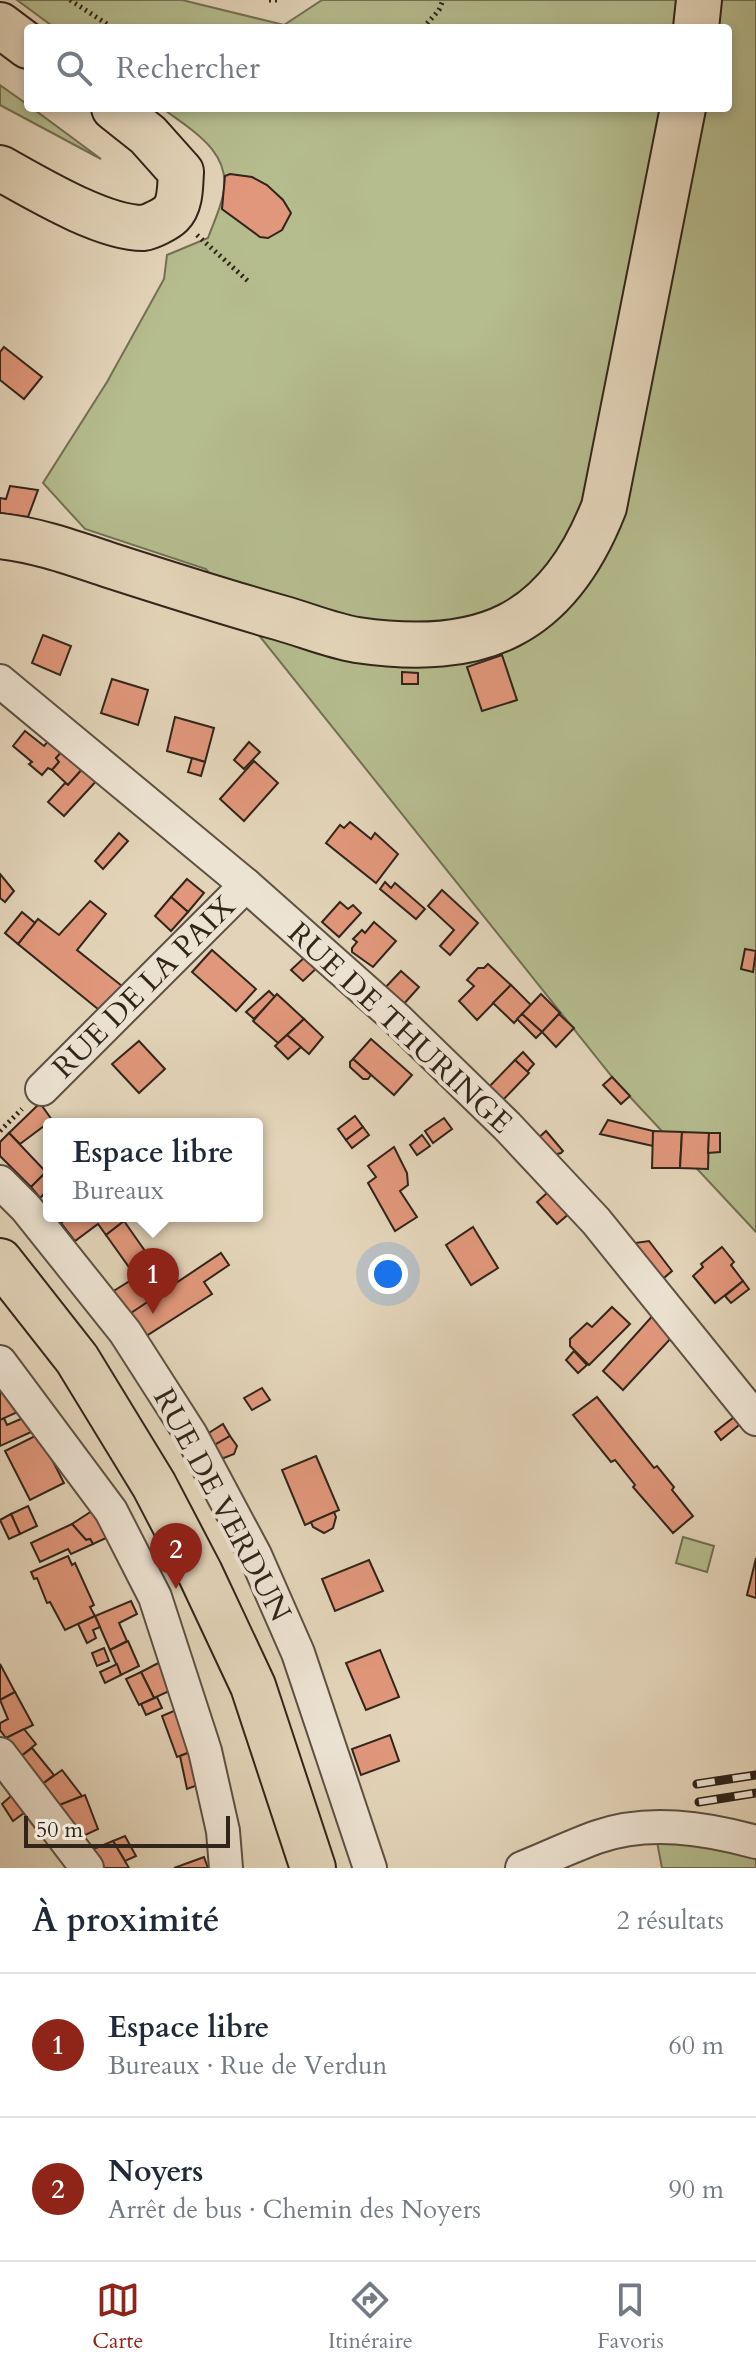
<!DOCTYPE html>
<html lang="fr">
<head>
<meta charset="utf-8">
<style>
  body { margin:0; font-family:Cardo,serif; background:#f2f2f3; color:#1f2937 }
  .scale { position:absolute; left:24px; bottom:20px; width:206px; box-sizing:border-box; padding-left:8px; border:4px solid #31251a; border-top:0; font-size:22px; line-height:28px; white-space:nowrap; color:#31251a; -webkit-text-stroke:6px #ede3d2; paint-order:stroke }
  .you { position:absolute; left:388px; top:1274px; width:28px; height:28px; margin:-20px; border:6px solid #fff; border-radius:50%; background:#1a73e8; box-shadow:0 0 0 12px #1a73e833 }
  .badge { display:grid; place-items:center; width:52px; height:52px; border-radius:50%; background:#8f2418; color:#fff; font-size:26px; font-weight:700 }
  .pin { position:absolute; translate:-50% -66px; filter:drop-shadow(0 2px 4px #0008) }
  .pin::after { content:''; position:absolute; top:42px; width:28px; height:24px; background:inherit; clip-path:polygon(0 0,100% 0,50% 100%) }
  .popup { position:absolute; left:43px; top:1118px; width:220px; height:104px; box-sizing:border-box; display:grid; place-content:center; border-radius:8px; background:#fff; filter:drop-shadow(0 2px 6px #0005); font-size:26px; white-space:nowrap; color:#747a83 }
  .popup b { font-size:30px; color:#1f2937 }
  .popup::after { content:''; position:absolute; left:50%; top:100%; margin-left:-16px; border:16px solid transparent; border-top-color:#fff }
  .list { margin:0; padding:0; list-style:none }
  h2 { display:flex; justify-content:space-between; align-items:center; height:104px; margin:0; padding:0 32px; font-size:34px }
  h2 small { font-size:26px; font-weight:400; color:#747a83 }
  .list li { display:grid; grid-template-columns:52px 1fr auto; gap:24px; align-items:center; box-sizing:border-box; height:144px; padding:0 32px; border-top:2px solid #e0e1e3 }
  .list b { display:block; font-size:30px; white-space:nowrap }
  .list p { margin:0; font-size:26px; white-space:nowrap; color:#747a83 }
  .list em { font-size:26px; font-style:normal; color:#747a83 }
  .icon { flex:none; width:44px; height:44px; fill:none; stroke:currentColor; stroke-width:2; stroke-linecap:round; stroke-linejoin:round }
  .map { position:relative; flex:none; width:756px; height:1868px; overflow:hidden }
  .search { position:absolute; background:#fff; box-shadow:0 4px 12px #0003; left:24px; right:24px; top:24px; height:88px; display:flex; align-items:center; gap:20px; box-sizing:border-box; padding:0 28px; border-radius:8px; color:#747a83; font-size:30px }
  .sheet { height:392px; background:#fff }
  nav { display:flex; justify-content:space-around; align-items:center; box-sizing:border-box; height:112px; border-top:2px solid #e0e1e3; background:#fff; font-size:22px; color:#747a83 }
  nav a { display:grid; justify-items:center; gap:4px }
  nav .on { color:#8f2418 }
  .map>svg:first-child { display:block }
  .green { fill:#b5bc8e; stroke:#737054; stroke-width:2 }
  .building { fill:#e1977b; stroke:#31251a; stroke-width:2 }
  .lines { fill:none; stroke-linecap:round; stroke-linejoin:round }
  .minor-casing { stroke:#5e5142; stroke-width:36 }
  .primary-casing { stroke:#31251a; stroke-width:48 }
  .path { stroke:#31251a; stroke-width:5; stroke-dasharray:2 4; stroke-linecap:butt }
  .minor { stroke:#ede3d2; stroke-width:32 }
  .primary { stroke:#e3d4b9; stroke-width:44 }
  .rail-casing { stroke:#31251a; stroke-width:9 }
  .rail { stroke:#ede3d2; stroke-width:6; stroke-dasharray:18; stroke-linecap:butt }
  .labels { text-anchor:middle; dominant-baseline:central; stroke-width:8; stroke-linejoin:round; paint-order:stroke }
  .street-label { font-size:30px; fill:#31251a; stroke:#ede3d2 }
</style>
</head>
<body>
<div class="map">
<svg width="756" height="1868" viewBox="0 0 756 1868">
  <rect width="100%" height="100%" fill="#e3d4b9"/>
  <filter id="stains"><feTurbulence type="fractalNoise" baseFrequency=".0025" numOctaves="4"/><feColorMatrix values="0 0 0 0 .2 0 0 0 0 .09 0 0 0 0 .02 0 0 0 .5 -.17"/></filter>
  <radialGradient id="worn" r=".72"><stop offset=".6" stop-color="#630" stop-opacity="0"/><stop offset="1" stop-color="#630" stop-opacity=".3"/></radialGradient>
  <!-- green -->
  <g class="green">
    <path d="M17,0H182L284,25L322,0H756V1232L617,1083L206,569L85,529L43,483L107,382L164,279L167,255L208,238C213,224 220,210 223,195C233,152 191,130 162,108H728V28H55Z"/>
    <path d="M0,85L28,105V108H32L101,159L0,105Z"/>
    <path d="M683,1537L714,1546L707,1572L676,1563Z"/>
    <path d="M654,1826L756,1842V1868H662Z"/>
  </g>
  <!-- building -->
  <g class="building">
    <path d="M230,174L252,177L267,185L283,200L291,213L282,230L268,238L260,237L222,209L225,176Z"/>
    <path d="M4,347L42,377L24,399L0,380V352Z"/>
    <path d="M10,486L38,490L28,517L0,513V498L6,499Z"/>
    <path d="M43,635L71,646L60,675L32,663Z"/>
    <path d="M502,655L517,700L482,711L467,667Z"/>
    <path d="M402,672L418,673V684H402Z"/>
    <path d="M112,679L148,690L138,725L101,713Z"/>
    <path d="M175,717L214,728L205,762L167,751Z"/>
    <path d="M25,731L44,746L51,738L64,749L56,758L59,762L52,770L48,768L42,775L29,764L32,762L13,746Z"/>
    <path d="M249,742L260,752L244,769L234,760Z"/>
    <path d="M64,749L85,766L68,785L52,770L59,762L56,758Z"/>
    <path d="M192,758L205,762L201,776L188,772Z"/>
    <path d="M254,761L278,783L244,821L220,799Z"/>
    <path d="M85,766L99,778L64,816L48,802L65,783L68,785Z"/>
    <path d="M350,822L371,839L375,833L398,854L376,883L326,843L340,825L344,828Z"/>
    <path d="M119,833L128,841L103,869L95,861Z"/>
    <path d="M0,874L14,891L5,902L0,898Z"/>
    <path d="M187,879L204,893L188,912L171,897Z"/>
    <path d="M385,882L391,888L395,883L425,909L416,919L380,889Z"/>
    <path d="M442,890L478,923L450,955L440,946L454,930L428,906Z"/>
    <path d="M171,897L188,912L171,931L155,916Z"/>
    <path d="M90,901L106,914L77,950L127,990L104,1014L18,944L38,919L59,935Z"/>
    <path d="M340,902L348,909L353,905L361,913L339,937L322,922Z"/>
    <path d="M22,912L35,923L18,944L5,933Z"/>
    <path d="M374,922L396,941L373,967L352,952V948L357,942L353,939L362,930L365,933Z"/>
    <path d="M745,949L756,951L753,972L741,969Z"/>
    <path d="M212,950L256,989L236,1011L192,972Z"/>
    <path d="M306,956L320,965L303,981L291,970Z"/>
    <path d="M488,964L511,985L477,1020L459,1001L474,986L467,980L478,968H484Z"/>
    <path d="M401,971L419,987L402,1006L383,990Z"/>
    <path d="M511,985L531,1005L514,1023L493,1003Z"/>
    <path d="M269,991L275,997L254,1019L246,1012Z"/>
    <path d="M277,994L304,1019L278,1043L253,1021Z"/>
    <path d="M541,994L560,1013L542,1032L522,1014Z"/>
    <path d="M522,1014L542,1032L536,1038L517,1019Z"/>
    <path d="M559,1014L574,1028L556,1047L542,1032Z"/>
    <path d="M304,1019L323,1037L309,1054L287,1035Z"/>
    <path d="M287,1035L301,1047L288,1059L275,1046Z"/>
    <path d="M371,1039L412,1075L394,1095L353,1059Z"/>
    <path d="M139,1041L165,1069L139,1093L112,1064Z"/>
    <path d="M523,1052L534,1064L527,1072L515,1060Z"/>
    <path d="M353,1059L371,1075L368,1079H363L350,1067V1062Z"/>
    <path d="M515,1060L529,1073L500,1103L486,1090Z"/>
    <path d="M612,1077L630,1096L621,1104L603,1085Z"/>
    <path d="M40,1103L52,1120L20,1144L9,1133Z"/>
    <path d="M355,1116L363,1127L346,1140L338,1129Z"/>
    <path d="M444,1118L452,1129L433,1143L425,1131Z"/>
    <path d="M608,1120L653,1131V1146L600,1134Z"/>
    <path d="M363,1127L369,1135L352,1148L346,1140Z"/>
    <path d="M546,1131L563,1151L561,1153L550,1156L536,1140Z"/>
    <path d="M653,1131L682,1132L680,1168H652Z"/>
    <path d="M682,1132L709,1133L708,1169L680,1168Z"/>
    <path d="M9,1133L46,1172L31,1187L0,1156V1142Z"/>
    <path d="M709,1133H720V1152L708,1153Z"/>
    <path d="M422,1135L430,1146L417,1155L410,1145Z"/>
    <path d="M394,1147L407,1173L408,1185L400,1191L417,1217L395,1231L368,1183L376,1177L368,1166Z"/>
    <path d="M46,1172L49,1174V1189L40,1198L31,1187Z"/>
    <path d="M557,1192L571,1212L557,1224L537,1202L547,1193Z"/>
    <path d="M69,1216H120L124,1221L106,1235L98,1224L75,1241L61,1223Z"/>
    <path d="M124,1221L171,1288L128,1315L112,1292L136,1277L106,1235Z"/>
    <path d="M473,1227L498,1268L471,1285L446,1245Z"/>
    <path d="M649,1241L672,1271L658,1283L628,1244Z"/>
    <path d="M722,1247L734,1262L731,1265L743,1281L715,1303L693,1276L703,1267L701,1264Z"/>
    <path d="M221,1253L229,1265L204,1282L212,1294L143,1338L128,1315Z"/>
    <path d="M743,1281L749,1289L731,1303L725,1296Z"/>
    <path d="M612,1307L630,1324L589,1365L570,1346V1339L587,1323L592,1327Z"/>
    <path d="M655,1313L673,1336L623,1390L603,1371Z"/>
    <path d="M574,1351L587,1365L578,1373L566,1360Z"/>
    <path d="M0,1375L26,1408L0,1420Z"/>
    <path d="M262,1388L270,1400L252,1410L244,1398Z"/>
    <path d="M597,1397L654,1468L657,1466L674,1487L672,1490L693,1516L673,1533L633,1487L635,1485L615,1460L611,1462L573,1415Z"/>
    <path d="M738,1414L744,1421L721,1440L715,1432Z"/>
    <path d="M30,1415L40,1428L0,1446V1420L4,1418L7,1425Z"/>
    <path d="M223,1424L230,1436L211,1447L204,1436Z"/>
    <path d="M39,1434L64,1483L30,1500L5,1451Z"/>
    <path d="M230,1436L237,1446L234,1454L224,1458L216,1456L211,1447Z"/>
    <path d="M316,1456L339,1510L305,1525L282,1470Z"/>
    <path d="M28,1506L37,1526L20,1534L11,1514Z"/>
    <path d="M98,1507L117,1533L93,1544L90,1539L86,1540L72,1524Z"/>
    <path d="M334,1512L336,1517L333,1528L324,1533L313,1527L311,1522Z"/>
    <path d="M11,1514L20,1534L9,1539L0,1520Z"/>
    <path d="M72,1524L86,1540L90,1539L93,1544L71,1554L68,1549L40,1562L31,1543Z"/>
    <path d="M68,1556L72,1565L75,1563L94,1605L90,1607L95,1616L65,1630L50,1602L47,1603L37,1578L34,1579L31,1572Z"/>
    <path d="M756,1558V1598L747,1595Z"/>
    <path d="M369,1560L383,1591L335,1611L322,1579Z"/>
    <path d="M131,1601L137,1614L119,1623L127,1641L110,1650L95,1616Z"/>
    <path d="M95,1616L100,1627L93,1630L96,1638L87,1643L78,1624Z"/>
    <path d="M128,1641L139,1666L121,1675L110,1650Z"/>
    <path d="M104,1648L109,1661L97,1666L92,1653Z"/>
    <path d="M380,1650L399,1697L366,1710L346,1663Z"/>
    <path d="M166,1659L176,1688L154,1698L141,1672Z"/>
    <path d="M0,1664L15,1692L0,1700Z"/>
    <path d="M117,1664L121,1675L105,1683L100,1672Z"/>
    <path d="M141,1672L154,1698L139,1705L126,1679Z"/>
    <path d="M15,1692L33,1725L6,1738L0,1730V1723L8,1719L0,1700Z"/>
    <path d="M157,1697L162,1708L146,1715L141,1704Z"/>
    <path d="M183,1707L198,1749L177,1757L162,1716Z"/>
    <path d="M24,1729L36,1744L20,1757L6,1738Z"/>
    <path d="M390,1735L399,1761L361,1775L352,1749Z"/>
    <path d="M32,1748L54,1775L41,1785L20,1757Z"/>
    <path d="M198,1749L206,1782L187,1789L180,1756Z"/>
    <path d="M62,1770L82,1796L57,1806L41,1785Z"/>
    <path d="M19,1789L32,1807L13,1821L2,1804Z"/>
    <path d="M85,1795L98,1829L81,1837L57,1806Z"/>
    <path d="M125,1836L136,1856L125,1861L113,1841Z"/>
    <path d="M113,1841L129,1868H104L91,1850Z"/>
    <path d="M204,1857L208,1868H174L196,1860Z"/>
  </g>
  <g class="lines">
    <!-- minor casing -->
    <g class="minor-casing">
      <g id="minor">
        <path d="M0,681L246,885L397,1019L507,1126L596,1221L756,1419"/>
        <path d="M42,1089L246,885"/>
        <path d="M0,1182L26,1208L125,1332L191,1435L255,1555L298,1653L370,1868"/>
        <path d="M0,1362L111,1511L155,1597L205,1751L223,1831L226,1868"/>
        <path d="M0,1754L87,1868"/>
        <path d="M522,1868C547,1858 572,1846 597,1837C648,1819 705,1828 756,1842"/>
      </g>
    </g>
    <!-- primary casing -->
    <g class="primary-casing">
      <g id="primary">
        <path d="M0,25L28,46"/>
        <path d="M696,28L699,0"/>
        <path d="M0,168C36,188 102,228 143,228C150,227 166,219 171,214C181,204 180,185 181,172L148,135L114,108"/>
        <path d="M0,536C38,540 76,554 112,566C168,584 224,602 281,618C306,625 332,636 357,640C481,658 557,627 604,507L683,108"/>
        <path d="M0,1261L77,1359L154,1485L200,1573L253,1686L313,1868"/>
      </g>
    </g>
    <!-- path -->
    <g class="path">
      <path d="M70,0L113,28"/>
      <path d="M269,0H281"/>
      <path d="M423,28L439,10L443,0"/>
      <path d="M197,235L249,282"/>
      <path d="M0,1131L22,1109"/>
    </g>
    <!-- minor -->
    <use href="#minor" class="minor"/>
    <!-- primary -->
    <use href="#primary" class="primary"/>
    <!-- rail casing -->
    <g class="rail-casing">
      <g id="rail">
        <path d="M697,1784L756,1775"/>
        <path d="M699,1802L756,1793"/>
      </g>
    </g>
    <!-- rail -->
    <use href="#rail" class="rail"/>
  </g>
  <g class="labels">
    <!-- street labels -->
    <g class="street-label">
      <text transform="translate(144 987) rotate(-45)">RUE DE LA PAIX</text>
      <text transform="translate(400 1028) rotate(43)">RUE DE THURINGE</text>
      <text transform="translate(222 1505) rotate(62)">RUE DE VERDUN</text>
    </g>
  </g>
  <rect width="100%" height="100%" filter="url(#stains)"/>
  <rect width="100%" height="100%" fill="url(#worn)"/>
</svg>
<div class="scale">50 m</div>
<div class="you"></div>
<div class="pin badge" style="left:153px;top:1314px">1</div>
<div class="popup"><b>Espace libre</b>Bureaux</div>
<div class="pin badge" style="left:176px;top:1589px">2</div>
<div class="search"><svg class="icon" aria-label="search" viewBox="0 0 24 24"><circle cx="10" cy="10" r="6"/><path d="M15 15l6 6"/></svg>Rechercher</div>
</div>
<section class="sheet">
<h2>À proximité<small>2 résultats</small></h2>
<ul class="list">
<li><span class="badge">1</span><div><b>Espace libre</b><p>Bureaux · Rue de Verdun</p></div><em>60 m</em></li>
<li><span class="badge">2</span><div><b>Noyers</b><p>Arrêt de bus · Chemin des Noyers</p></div><em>90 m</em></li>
</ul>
</section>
<nav>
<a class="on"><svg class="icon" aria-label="map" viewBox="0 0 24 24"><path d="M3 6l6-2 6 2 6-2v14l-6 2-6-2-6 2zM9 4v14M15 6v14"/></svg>Carte</a>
<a><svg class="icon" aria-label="directions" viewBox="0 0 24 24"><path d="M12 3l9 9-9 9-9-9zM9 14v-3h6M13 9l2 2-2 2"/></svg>Itinéraire</a>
<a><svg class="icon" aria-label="saved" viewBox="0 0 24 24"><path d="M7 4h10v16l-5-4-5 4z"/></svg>Favoris</a>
</nav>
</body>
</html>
